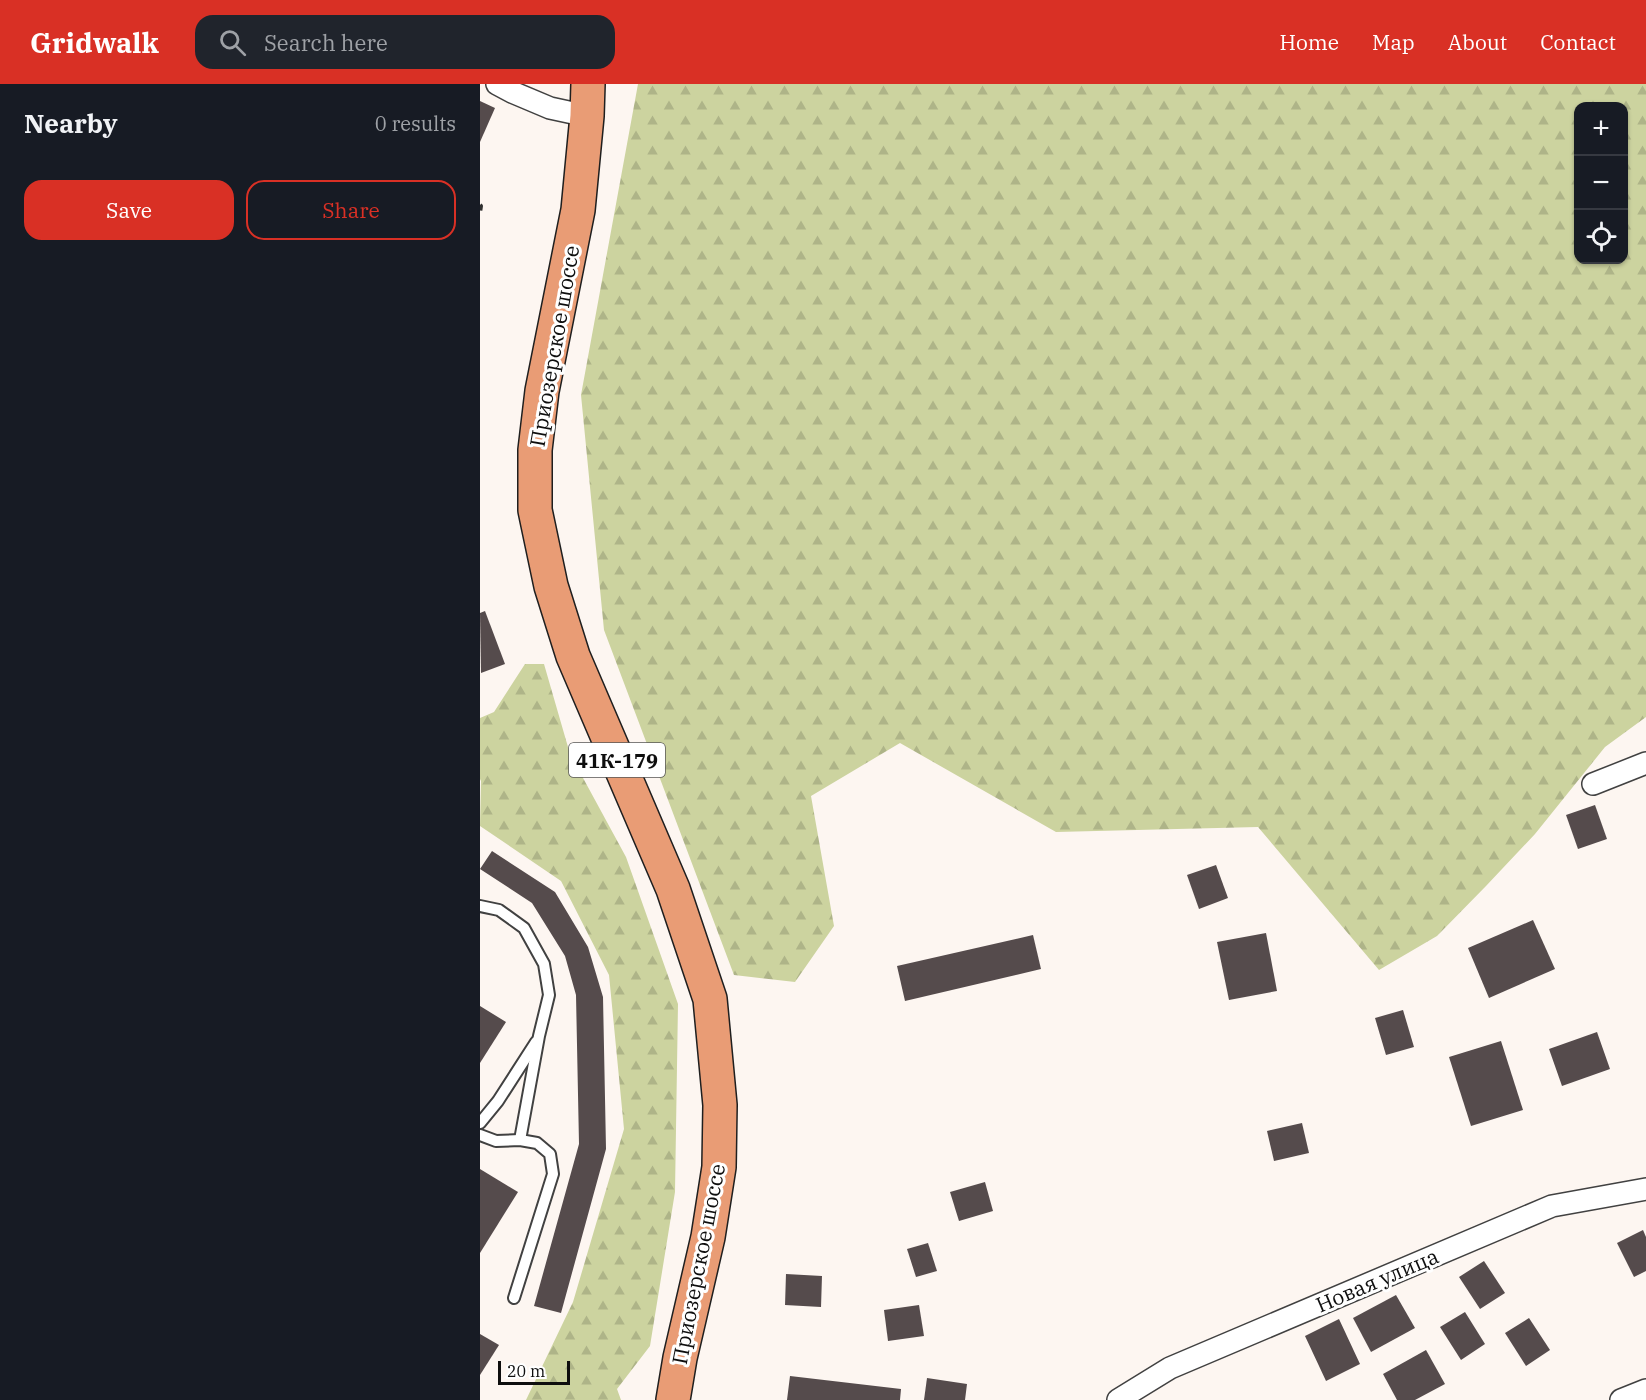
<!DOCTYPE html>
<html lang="en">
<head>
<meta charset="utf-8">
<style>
  body { margin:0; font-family:"IBM Plex Serif",serif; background:#20242c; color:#f1f3f6 }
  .controls { position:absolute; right:18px; top:18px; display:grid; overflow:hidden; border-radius:12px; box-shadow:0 2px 4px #0004 }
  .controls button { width:54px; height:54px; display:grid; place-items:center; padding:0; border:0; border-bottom:2px solid #363941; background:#171b24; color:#f1f3f6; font:30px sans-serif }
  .scale { position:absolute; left:18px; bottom:15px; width:72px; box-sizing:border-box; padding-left:6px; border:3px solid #0e0e0e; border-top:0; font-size:16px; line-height:21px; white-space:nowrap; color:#0e0e0e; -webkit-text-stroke:4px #fff; paint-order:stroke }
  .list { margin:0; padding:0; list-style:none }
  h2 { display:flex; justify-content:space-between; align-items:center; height:78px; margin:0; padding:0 24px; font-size:26px }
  h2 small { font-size:20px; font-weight:400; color:#9ea1a6 }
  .actions { display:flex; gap:12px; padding:18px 24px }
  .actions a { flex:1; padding:14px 0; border:2px solid #d93025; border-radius:18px; text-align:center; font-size:21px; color:#d93025 }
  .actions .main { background:#d93025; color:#fff }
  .icon { flex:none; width:33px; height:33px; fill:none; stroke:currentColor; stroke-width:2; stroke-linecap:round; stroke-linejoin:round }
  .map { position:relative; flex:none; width:1166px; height:1316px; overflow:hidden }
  header { display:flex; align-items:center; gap:36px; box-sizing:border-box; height:84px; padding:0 30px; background:#d93025; color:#fff }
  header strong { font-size:28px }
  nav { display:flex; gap:33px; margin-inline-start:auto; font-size:21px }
  .search { width:420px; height:54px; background:#20242c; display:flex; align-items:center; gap:15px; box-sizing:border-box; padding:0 21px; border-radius:18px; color:#9ea1a6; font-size:22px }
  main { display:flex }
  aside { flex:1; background:#171b24 }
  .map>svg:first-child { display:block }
  .forest { fill:url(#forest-firs); fill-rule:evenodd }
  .building { fill:#554b4c }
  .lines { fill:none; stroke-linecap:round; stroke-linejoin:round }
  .lane-casing { stroke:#414141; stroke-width:14 }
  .street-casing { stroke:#414141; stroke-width:24 }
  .primary-casing { stroke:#1f1f1f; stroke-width:36 }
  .path { stroke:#303030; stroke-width:4; stroke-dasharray:6 3; stroke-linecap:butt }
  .lane { stroke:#fff; stroke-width:10 }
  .street { stroke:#fff; stroke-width:21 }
  .primary { stroke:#e99c75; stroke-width:33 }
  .labels { text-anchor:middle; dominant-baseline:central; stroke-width:6; stroke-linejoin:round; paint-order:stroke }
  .shield { fill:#fff; stroke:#565656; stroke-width:1.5 }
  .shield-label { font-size:20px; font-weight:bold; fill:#0e0e0e }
  .street-label { font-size:21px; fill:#0e0e0e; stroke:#fff }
</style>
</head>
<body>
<header>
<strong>Gridwalk</strong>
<div class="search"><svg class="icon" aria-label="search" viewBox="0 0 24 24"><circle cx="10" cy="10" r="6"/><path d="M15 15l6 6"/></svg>Search here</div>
<nav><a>Home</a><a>Map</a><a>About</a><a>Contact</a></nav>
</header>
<main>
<aside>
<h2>Nearby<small>0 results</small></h2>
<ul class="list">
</ul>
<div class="actions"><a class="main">Save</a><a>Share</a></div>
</aside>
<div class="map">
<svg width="1166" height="1316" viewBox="0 0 1166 1316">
  <defs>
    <pattern id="forest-firs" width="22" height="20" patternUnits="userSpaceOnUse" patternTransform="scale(1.5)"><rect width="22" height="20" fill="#ccd39f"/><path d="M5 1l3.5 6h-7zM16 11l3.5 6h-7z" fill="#aeb488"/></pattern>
  </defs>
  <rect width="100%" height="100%" fill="#fdf6f1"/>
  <!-- forest -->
  <g class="forest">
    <path d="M158,0H1166V633L1125,663L1055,750L1006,802L957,852L899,886L778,743L576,748L420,659L331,712L354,842L315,898L254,891L124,546L101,311ZM1144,22V176H1098V22Z"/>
    <path d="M45,580H64L90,670L146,773L198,920L195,1108L170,1262L137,1305L141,1316H46L93,1218L144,1045L129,891L81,797L0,742L1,697L0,695V634L14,628Z"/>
  </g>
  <!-- building -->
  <g class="building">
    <path d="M0,17L15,24L0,58Z"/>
    <path d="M5,527L25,580L1,589L0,529Z"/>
    <path d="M1115,721L1127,755L1098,765L1086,731Z"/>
    <path d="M12,767L75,808L108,863L123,913L126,1065L81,1229L54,1222L99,1060L96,911L85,872L52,819L0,785Z"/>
    <path d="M736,781L748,814L719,825L707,791Z"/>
    <path d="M1053,836L1075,885L1009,914L988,864Z"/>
    <path d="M786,849L797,907L749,916L737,858Z"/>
    <path d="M553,851L561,885L425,917L417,882Z"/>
    <path d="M0,922L26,938L0,979Z"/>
    <path d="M923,926L934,963L906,971L895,934Z"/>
    <path d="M1117,948L1130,985L1082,1002L1069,965Z"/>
    <path d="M1021,957L1043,1026L991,1042L969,973Z"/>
    <path d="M822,1039L829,1069L794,1077L787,1047Z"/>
    <path d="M0,1085L38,1108L0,1169Z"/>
    <path d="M505,1098L513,1127L479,1137L470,1108Z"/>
    <path d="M1163,1146L1166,1153V1187L1154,1193L1137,1159Z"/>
    <path d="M448,1159L457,1187L436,1193L427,1165Z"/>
    <path d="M1004,1177L1025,1209L1000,1225L979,1193Z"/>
    <path d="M306,1190L342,1192L341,1223L305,1221Z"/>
    <path d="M916,1211L935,1244L891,1268L873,1234Z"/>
    <path d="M439,1221L444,1252L408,1257L404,1226Z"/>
    <path d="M985,1228L1005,1260L981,1276L960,1243Z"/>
    <path d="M1049,1234L1070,1266L1046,1282L1025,1249Z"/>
    <path d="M859,1235L880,1280L846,1297L825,1252Z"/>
    <path d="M0,1250L19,1261L0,1291Z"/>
    <path d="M946,1266L965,1300L935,1316H917L903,1290Z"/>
    <path d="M310,1292L421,1305L420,1316H307Z"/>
    <path d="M447,1294L487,1300L485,1316H444Z"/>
  </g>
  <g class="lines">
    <!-- lane casing -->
    <g class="lane-casing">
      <g id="lane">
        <path d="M0,822L19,826L44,844L64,880L69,911L59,952L40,1056"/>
        <path d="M0,1039L18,1017L56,958"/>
        <path d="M0,1051L16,1057L40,1056L57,1059L70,1070L73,1090L34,1214"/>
      </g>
    </g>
    <!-- street casing -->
    <g class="street-casing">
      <g id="street">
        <path d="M17,0L32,8L70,24L107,32"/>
        <path d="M1113,700L1166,679"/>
        <path d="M638,1316L690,1284L1072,1122L1166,1105"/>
        <path d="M1141,1316L1166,1306"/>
      </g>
    </g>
    <!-- primary casing -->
    <g class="primary-casing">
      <path id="primary" d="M108,0L107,32L98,126L62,307L55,366V426L71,502L93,572L193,805L230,915L240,1021L239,1083L228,1153L200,1274L193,1316"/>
    </g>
    <!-- path -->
    <path class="path" d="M0,121L1,122L0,129"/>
    <!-- lane -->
    <use href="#lane" class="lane"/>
    <!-- street -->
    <use href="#street" class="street"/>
    <!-- primary -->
    <use href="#primary" class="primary"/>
  </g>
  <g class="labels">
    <!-- shield labels -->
    <rect class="shield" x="89" y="659" width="96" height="34" rx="4.5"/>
    <g class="shield-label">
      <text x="137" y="676">41К-179</text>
    </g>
    <!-- street labels -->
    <g class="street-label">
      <text transform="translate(74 262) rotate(-80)">Приозерское шоссе</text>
      <text transform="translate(218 1180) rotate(-79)">Приозерское шоссе</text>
      <text transform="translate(897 1196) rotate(-23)">Новая улица</text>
    </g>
  </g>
</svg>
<div class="controls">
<button>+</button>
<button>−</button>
<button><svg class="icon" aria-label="locate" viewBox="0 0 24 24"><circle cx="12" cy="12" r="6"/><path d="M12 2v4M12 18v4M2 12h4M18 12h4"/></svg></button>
</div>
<div class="scale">20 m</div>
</div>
</main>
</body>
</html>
